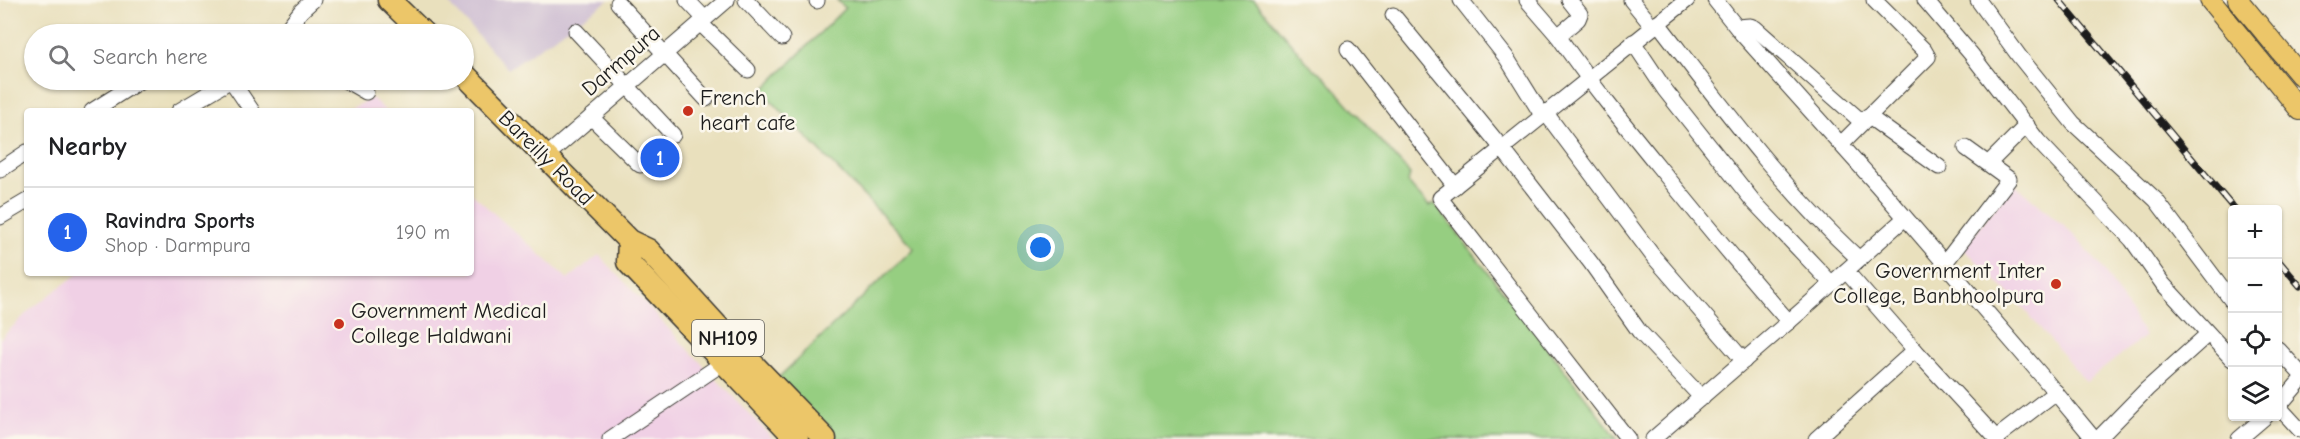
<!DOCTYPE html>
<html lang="en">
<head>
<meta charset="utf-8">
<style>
  body { margin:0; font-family:"Comic Neue",sans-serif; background:#f2f2f2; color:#202124 }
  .controls { position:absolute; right:18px; bottom:18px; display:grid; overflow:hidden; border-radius:6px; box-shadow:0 2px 4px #0004 }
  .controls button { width:54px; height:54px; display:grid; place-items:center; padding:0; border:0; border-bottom:2px solid #e0e0e0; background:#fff; color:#202124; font:30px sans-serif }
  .you { position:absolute; left:1041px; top:248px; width:21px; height:21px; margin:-15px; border:4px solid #fff; border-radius:50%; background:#1a73e8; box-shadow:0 0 0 9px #1a73e833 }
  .badge { display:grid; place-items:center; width:39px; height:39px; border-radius:50%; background:#2563eb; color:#fff; font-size:20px; font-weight:700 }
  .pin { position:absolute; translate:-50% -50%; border:3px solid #fff; box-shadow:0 2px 6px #0006 }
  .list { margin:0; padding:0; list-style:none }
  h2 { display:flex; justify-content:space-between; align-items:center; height:78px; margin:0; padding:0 24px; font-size:26px }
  h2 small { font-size:20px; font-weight:400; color:#757577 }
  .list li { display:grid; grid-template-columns:39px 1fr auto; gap:18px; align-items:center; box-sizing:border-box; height:90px; padding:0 24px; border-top:2px solid #e0e0e0 }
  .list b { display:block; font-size:22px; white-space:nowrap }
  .list p { margin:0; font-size:20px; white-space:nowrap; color:#757577 }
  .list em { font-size:20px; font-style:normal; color:#757577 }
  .icon { flex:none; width:33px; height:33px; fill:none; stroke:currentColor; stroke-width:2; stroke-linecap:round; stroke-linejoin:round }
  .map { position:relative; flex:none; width:2300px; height:439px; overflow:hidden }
  .search { position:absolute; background:#fff; box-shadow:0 2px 4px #0004; left:24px; top:24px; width:450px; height:66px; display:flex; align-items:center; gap:15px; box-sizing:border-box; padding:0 21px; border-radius:33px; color:#757577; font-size:22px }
  .panel { position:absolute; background:#fff; box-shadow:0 2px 4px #0004; left:24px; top:108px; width:450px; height:168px; border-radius:6px }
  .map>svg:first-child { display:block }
  .built { fill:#f0d0e5 }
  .industrial { fill:#cebed2 }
  .green { fill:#96ce81; stroke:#59754e; stroke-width:1.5 }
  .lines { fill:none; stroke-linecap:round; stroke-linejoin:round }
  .minor-casing { stroke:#3b3934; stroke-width:17 }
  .major-casing { stroke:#3b3934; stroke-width:22 }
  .highway-casing { stroke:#3b3934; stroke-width:25 }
  .minor { stroke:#fff; stroke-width:15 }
  .major { stroke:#ecc669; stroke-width:20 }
  .highway { stroke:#ecc669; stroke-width:22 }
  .rail-casing { stroke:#1c1c1c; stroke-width:7 }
  .rail { stroke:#fbf7ec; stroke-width:4.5; stroke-dasharray:14; stroke-linecap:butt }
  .poi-dot { fill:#c8321e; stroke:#fbf7ec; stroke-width:2 }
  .labels { text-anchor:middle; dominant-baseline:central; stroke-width:5; stroke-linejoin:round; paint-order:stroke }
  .shield { fill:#fbf7ec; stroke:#5f5e5a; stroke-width:1.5 }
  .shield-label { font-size:21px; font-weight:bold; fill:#1c1c1c }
  .street-label { font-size:22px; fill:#1c1c1c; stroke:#fbf7ec }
  .poi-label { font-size:22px; fill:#1c1c1c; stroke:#fbf7ec; text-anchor:start }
</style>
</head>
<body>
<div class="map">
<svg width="2300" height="439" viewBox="0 0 2300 439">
  <rect width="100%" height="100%" fill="#fbf7ec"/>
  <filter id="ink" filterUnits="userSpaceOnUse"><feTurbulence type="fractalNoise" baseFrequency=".0167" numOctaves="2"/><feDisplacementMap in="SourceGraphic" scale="12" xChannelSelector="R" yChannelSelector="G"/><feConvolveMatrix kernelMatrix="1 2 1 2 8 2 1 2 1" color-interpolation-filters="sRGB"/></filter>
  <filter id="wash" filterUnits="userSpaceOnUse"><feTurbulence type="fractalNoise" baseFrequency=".008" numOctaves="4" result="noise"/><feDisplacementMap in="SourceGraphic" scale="24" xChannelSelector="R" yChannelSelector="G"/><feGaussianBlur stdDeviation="1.35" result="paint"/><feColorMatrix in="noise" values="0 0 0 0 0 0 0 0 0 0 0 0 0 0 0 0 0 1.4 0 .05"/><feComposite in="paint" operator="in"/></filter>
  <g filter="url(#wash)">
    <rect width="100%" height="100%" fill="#e9e0bd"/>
    <!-- built -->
    <g class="built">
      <path d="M372,98L386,111H346Z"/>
      <path d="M2014,183L2072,233L2101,266L2145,336L2086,382L2017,301L1963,248Z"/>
      <path d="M471,193L568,279L599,255L773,439H0V339L31,309L79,273H471Z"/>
    </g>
    <!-- industrial -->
    <path class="industrial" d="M446,0H609L508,69Z"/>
    <!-- green -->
    <path class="green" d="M837,0H1254L1313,69L1321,73L1410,174L1408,183L1429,206L1434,203L1618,439H836L777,379L914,248L762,91L845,8Z"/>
  </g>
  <g filter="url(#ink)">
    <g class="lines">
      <!-- minor casing -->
      <g class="minor-casing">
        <g id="minor">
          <path d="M687,0L705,19"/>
          <path d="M746,0L782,38"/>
          <path d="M817,0V1"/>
          <path d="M1461,0L1506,57L1542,115"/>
          <path d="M1527,0L1558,36"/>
          <path d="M1569,0L1580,14L1578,19L1558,36C1589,81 1624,124 1659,167C1701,219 1744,271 1789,322"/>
          <path d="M1631,0L1653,27"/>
          <path d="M1715,0L1742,34L1878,186L2041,375L2094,439"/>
          <path d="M1925,0L1971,54L2038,141L2132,240L2163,284L2232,359"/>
          <path d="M1978,0L2019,56L2073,123L2156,200L2232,301"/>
          <path d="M618,3L706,99"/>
          <path d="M1393,15L1501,147L1591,263L1639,331L1702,398"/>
          <path d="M700,23L748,70"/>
          <path d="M1658,23C1722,106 1781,187 1859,259"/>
          <path d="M1737,27L1750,26L1755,28L1862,122"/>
          <path d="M576,31L673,135"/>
          <path d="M283,34L301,11L313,0"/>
          <path d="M1633,42L1665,90L1753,201L1832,284"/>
          <path d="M1348,49L1455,186"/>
          <path d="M345,80L366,92"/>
          <path d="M92,111L141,80"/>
          <path d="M179,111L231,80L252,111"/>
          <path d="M1545,112L1653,256L1744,361"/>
          <path d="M1868,116L1939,167"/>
          <path d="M591,117L640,165"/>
          <path d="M1841,144L1928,57L1924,50L1874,0"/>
          <path d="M545,157L727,0"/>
          <path d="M1989,163L2027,125"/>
          <path d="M0,170L27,152"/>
          <path d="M0,217L27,201"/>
          <path d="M1944,264L2009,179L1966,148"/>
          <path d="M2278,349L2300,373"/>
          <path d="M1915,350L1997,439"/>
          <path d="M2278,406L2300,430"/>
          <path d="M2278,407L2300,381"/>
          <path d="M1996,438L2056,392"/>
          <path d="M610,439L723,363"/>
          <path d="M1628,439L1440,198L1687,0"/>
          <path d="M1653,439L1800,312L1905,218"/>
          <path d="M1816,439L1915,350L1846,271"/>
          <path d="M2098,439L2147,389L2208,334"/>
          <path d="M2239,439L2266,416"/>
        </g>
      </g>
      <!-- major casing -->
      <g class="major-casing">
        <g id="major">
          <path d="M2210,0L2300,110"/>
          <path d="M2238,0L2300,75"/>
        </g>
      </g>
      <!-- highway casing -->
      <g class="highway-casing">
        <g id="highway">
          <path d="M389,0L424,34"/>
          <path d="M464,74L629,241L648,250L738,349L825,439"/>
          <path d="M629,241L628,262L797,439"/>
        </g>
      </g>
      <!-- minor -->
      <use href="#minor" class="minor"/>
      <!-- major -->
      <use href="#major" class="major"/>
      <!-- highway -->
      <use href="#highway" class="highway"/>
      <!-- rail casing -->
      <g class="rail-casing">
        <g id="rail">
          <path d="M2059,0L2235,210"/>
          <path d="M2278,260L2300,286"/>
        </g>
      </g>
      <!-- rail -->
      <use href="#rail" class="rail"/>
    </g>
  </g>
  <!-- markers -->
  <g class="poi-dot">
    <circle cx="688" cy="111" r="6"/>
    <circle cx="2056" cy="284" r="6"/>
    <circle cx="339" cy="324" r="6"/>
  </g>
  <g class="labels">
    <!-- shield labels -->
    <rect class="shield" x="692" y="320" width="72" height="36" rx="4.5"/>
    <g class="shield-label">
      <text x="728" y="338">NH109</text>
    </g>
    <!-- street labels -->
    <g class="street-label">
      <text transform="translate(621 61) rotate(-41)">Darmpura</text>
      <text transform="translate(546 158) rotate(45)">Bareilly Road</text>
    </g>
    <!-- poi labels -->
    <g class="poi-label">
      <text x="700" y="98">French<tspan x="700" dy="25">heart cafe</tspan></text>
      <text x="2044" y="271" text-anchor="end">Government Inter<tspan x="2044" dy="25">College, Banbhoolpura</tspan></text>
      <text x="351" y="311">Government Medical<tspan x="351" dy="25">College Haldwani</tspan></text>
    </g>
  </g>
</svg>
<div class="controls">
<button>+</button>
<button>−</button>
<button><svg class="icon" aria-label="locate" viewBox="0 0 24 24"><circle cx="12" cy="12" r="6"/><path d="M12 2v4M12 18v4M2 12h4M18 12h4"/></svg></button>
<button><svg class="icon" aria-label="layers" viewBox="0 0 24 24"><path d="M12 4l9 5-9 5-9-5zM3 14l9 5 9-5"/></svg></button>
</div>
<div class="you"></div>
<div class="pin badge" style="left:660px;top:158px">1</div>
<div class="search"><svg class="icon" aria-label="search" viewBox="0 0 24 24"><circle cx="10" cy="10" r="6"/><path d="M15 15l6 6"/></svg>Search here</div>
<section class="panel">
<h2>Nearby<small></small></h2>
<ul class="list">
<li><span class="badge">1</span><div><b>Ravindra Sports</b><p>Shop · Darmpura</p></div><em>190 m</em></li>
</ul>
</section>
</div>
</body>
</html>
